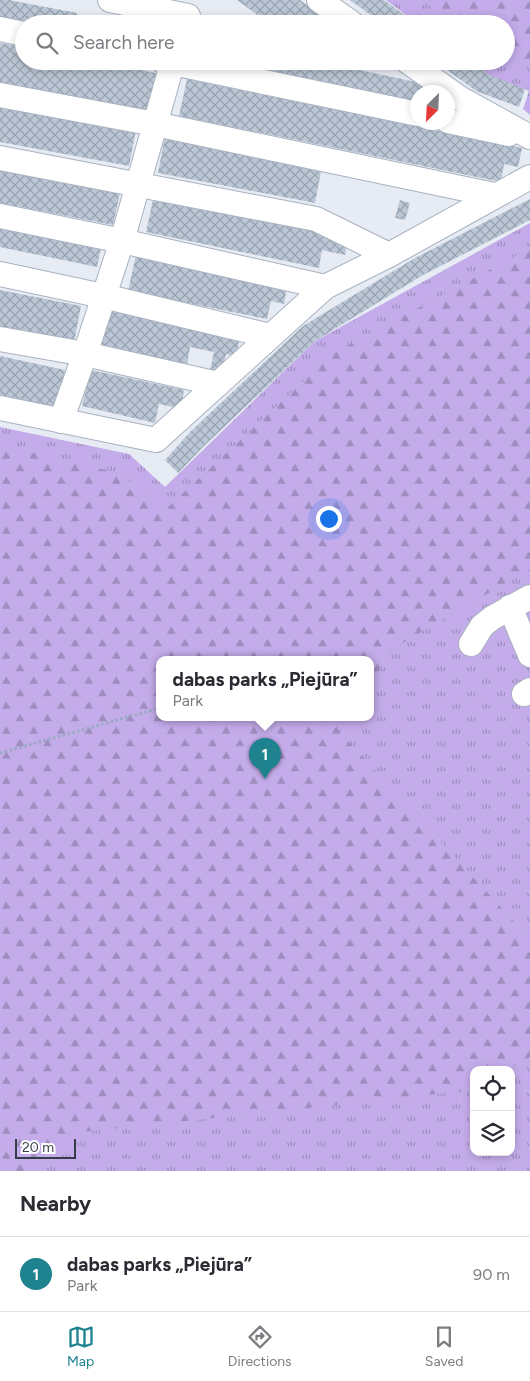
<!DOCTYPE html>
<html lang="en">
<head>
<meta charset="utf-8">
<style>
  body { margin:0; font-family:Figtree,sans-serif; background:#f7f7f7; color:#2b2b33 }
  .controls { position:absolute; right:15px; bottom:15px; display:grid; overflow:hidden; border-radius:10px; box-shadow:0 2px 8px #0003 }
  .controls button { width:45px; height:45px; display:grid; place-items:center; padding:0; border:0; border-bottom:1px solid #e1e1e2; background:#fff; color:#2b2b33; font:25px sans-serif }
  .compass { position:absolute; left:410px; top:85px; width:45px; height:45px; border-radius:50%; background:#fff; box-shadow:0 2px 8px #0003; rotate:204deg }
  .scale { position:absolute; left:15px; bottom:12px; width:61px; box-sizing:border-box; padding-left:5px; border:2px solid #353d47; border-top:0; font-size:14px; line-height:18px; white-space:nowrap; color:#353d47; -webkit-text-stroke:4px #fff; paint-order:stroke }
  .you { position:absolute; left:328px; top:518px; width:18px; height:18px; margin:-12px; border:4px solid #fff; border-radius:50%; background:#1a73e8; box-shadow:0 0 0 8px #1a73e833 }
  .badge { display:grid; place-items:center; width:32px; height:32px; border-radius:50%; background:#1f828f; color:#fff; font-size:16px; font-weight:700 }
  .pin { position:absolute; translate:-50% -41px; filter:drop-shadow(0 1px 2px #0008) }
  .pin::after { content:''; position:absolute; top:26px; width:18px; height:15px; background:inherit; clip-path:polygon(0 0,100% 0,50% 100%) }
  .popup { position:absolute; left:156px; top:656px; width:218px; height:65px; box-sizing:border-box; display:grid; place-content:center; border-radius:10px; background:#fff; filter:drop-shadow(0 1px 4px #0005); font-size:16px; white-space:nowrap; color:#7c7c81 }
  .popup b { font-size:19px; color:#2b2b33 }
  .popup::after { content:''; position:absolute; left:50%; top:100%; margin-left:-10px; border:10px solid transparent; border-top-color:#fff }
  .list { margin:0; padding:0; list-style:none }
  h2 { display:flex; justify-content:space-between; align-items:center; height:65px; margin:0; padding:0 20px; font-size:21px }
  h2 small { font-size:16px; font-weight:400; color:#7c7c81 }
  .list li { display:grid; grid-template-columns:32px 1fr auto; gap:15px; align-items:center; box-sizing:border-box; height:75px; padding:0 20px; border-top:1px solid #e1e1e2 }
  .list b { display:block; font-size:19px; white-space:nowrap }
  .list p { margin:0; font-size:16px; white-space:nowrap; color:#7c7c81 }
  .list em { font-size:16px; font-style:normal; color:#7c7c81 }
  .icon { flex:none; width:28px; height:28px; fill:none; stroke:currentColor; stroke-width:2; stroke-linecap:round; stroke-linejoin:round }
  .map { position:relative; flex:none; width:530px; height:1171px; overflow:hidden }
  .search { position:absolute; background:#fff; box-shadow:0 2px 8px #0003; left:15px; right:15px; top:15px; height:55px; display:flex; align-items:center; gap:12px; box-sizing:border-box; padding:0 18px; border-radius:28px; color:#7c7c81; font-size:19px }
  .sheet { height:140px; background:#fff }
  nav { display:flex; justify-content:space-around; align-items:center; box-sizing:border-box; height:70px; border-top:1px solid #e1e1e2; background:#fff; font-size:14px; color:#7c7c81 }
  nav a { display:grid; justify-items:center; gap:2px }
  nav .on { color:#1f828f }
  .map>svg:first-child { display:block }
  .grass { fill:url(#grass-tufts); fill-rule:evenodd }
  .forest { fill:url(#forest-firs) }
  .building { fill:url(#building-cross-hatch) }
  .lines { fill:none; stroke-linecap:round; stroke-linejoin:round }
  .minor-casing { stroke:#a8b2c0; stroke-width:26 }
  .path { stroke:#98aac2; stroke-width:3; stroke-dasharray:2.5 2.5; stroke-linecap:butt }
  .minor { stroke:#fff; stroke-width:24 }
</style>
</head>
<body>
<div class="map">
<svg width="530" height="1171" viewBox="0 0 530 1171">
  <defs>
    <pattern id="grass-tufts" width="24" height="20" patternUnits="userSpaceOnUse" patternTransform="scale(1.25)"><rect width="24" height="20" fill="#c4acea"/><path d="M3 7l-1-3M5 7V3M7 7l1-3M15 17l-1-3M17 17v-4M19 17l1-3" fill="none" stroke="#a08dbf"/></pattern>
    <pattern id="forest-firs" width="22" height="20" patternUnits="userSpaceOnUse" patternTransform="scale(1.25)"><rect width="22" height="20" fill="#c4acea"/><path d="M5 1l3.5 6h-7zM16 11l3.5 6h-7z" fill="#a08dbf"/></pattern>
    <pattern id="building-cross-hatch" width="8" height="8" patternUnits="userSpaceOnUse" patternTransform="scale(1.25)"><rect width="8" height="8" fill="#bbc7d6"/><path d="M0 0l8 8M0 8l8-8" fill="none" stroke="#99a3af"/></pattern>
  </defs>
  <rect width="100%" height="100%" fill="#e6ebf4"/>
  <!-- grass -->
  <g class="grass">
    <path d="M386,0H530V115L523,109L529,91L488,76L468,61H506V24H418Z"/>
    <path d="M530,223V1171H0V427L129,454L165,487L315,341ZM160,660H370V718H160ZM474,1070H511V1152H474Z"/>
  </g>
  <!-- forest -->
  <g class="forest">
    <path d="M422,0H530V66L506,57V24H456Z"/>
    <path d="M530,248V569L394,648L370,683V660H160V718H347L339,731L530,939V1057L508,1070H474V1090L64,1134L32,1171H0V445L119,473L166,509L334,353Z"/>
  </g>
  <!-- building -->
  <g class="building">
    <path d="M0,0H9L77,13L75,24H29L0,18Z"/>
    <path d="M237,0H300L319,14L312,24H270Z"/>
    <path d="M350,0H384L417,24H383Z"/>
    <path d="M0,43L24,47V61H95L156,73L148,111L0,82Z"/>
    <path d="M226,61H317L425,84L423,92H418V102Z"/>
    <path d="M435,61H470L489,75L525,89L519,107L476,91Z"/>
    <path d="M187,79L522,148L518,167L504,164L501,182L179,116Z"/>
    <path d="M0,104L136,130L129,166L0,142Z"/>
    <path d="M165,136L322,166L315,203L158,173Z"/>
    <path d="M0,165L121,188L113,225L0,203Z"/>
    <path d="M154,195L349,236L345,255L322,250L319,268L146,232Z"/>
    <path d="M530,199V220L423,275L315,341L204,446L178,473L165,460L190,432L303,326L415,258Z"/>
    <path d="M400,200L410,203L405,220L395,218Z"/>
    <path d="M0,227L101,248L97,267L0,247Z"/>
    <path d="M136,255L287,286L284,304L271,301L267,319L128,291Z"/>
    <path d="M0,290L81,306L74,343L0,328Z"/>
    <path d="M109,311L240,338L236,356L226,354L222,373L210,371L214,352L190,347L187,365L101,347Z"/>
    <path d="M0,356L65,370L57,407L0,395Z"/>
    <path d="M91,370L184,390L181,409L159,404L155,423L82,406Z"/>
  </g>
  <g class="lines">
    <!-- minor casing -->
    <g class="minor-casing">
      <g id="minor">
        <path d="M110,0L188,16"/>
        <path d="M319,0L353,24"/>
        <path d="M0,29L24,34"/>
        <path d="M163,61L418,114"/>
        <path d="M407,61L461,99L530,137"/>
        <path d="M0,95L155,124L494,195"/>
        <path d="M448,121L509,134"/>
        <path d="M0,158L316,219L389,255"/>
        <path d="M0,216L122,241L325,287"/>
        <path d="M0,274L103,296L270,336"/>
        <path d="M0,339L85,354L218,384"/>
        <path d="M0,408L156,440L325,287L389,255L530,177"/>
        <path d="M61,421L85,354L122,241L173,61"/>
        <path d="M510,607L530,655"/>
        <path d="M471,644L482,626L492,618L530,597"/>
        <path d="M524,694L530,690"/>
      </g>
    </g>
    <!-- path -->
    <path class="path" d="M0,753L160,708"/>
    <!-- minor -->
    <use href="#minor" class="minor"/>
  </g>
</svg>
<div class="controls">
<button><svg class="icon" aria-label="locate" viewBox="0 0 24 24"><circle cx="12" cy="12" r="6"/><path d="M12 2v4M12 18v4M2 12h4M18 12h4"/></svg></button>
<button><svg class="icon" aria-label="layers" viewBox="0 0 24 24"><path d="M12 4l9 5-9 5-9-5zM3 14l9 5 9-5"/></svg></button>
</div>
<svg class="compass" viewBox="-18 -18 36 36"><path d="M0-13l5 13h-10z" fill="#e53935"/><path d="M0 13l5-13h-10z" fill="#7c7c81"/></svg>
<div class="scale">20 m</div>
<div class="you"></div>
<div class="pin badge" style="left:265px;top:779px">1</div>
<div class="popup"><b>dabas parks „Piejūra”</b>Park</div>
<div class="search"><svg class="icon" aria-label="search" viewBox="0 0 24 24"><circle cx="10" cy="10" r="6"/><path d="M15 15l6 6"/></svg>Search here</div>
</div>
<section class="sheet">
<h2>Nearby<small></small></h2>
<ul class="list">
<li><span class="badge">1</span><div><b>dabas parks „Piejūra”</b><p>Park</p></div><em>90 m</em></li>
</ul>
</section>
<nav>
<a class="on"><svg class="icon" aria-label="map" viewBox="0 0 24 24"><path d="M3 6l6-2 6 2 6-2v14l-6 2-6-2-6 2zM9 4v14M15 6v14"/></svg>Map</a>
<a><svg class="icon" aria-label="directions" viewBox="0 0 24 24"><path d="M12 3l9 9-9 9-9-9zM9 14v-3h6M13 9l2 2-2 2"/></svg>Directions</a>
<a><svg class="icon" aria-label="saved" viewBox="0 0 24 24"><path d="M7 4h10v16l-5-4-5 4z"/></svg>Saved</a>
</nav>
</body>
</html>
